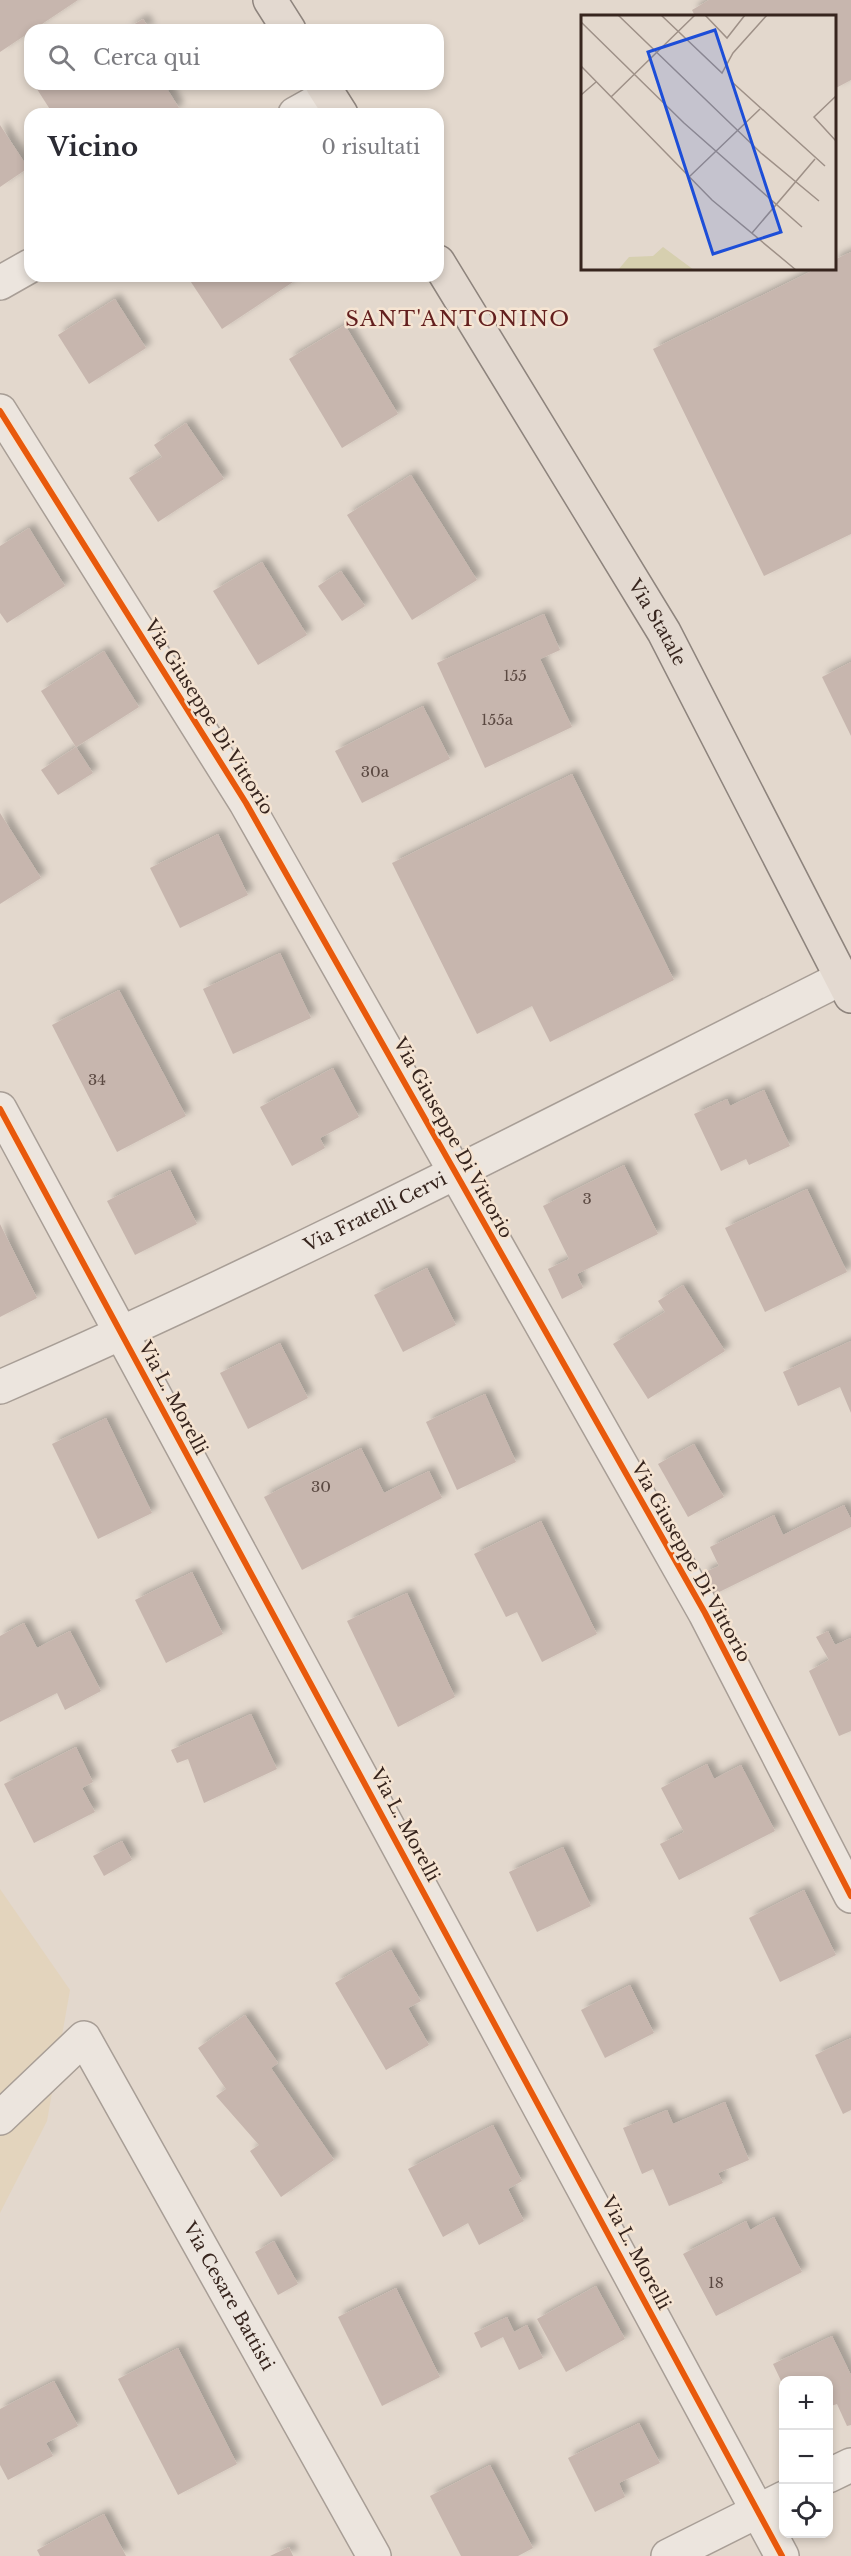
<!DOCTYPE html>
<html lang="it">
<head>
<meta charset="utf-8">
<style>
  body { margin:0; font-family:"Libre Baskerville",serif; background:#f2f2f3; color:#2b2b33 }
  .controls { position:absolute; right:18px; bottom:18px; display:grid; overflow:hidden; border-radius:12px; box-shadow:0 3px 9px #0003 }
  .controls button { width:54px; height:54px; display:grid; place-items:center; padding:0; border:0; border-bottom:2px solid #e1e1e2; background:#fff; color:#2b2b33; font:30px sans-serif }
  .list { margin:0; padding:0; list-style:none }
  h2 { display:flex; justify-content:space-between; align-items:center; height:78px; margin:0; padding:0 24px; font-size:26px }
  h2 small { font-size:20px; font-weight:400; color:#7c7c81 }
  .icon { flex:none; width:33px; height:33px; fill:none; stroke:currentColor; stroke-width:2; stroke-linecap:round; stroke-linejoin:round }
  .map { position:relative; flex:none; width:851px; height:2556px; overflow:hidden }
  .search { position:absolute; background:#fff; box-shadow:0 3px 9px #0003; left:24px; top:24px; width:420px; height:66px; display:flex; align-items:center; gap:15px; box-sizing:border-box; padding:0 21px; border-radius:18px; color:#7c7c81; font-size:22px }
  .panel { position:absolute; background:#fff; box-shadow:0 3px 9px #0003; left:24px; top:108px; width:420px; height:174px; border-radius:18px }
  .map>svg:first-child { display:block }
  .farmland { fill:#e3d4bd }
  .building { fill:#c7b6ae; filter:url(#shadow) }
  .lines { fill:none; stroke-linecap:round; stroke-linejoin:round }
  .minor-casing { stroke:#a89e96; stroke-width:36 }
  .major-casing { stroke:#8e847d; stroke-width:36 }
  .minor { stroke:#ece5de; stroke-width:33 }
  .major { stroke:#e3d9d0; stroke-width:33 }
  .cycleway-casing { stroke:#f5e4d2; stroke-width:10 }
  .cycleway { stroke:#e8590c; stroke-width:6 }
  .labels { text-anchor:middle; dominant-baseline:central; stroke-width:5; stroke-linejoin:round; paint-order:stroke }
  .number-label { font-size:15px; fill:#5b4942 }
  .street-label { font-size:18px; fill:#37251e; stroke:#f5e4d2 }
  .quarter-label { font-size:21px; letter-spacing:1.5px; fill:#631f1e; stroke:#f5e4d2 }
  .inset-road { fill:none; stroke:#9e9087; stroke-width:1.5 }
  .view { fill:#1d4ed8; fill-opacity:0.15; stroke:#1d4ed8; stroke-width:3 }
  .inset-edge { fill:none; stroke:#37251e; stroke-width:3 }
</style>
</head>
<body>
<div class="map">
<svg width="851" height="2556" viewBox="0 0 851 2556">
  <defs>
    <filter id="shadow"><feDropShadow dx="5.5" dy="-5.5" stdDeviation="3" flood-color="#0004"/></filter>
  </defs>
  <rect width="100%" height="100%" fill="#e3d8cd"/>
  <!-- farmland -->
  <path class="farmland" d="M0,1889L70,1990L47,2121L0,2213Z"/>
  <!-- building -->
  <g class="building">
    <path d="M0,0H78L0,52Z"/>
    <path d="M709,0H851V80L834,89V16H695L692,10Z"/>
    <path d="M143,19L150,30H125Z"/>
    <path d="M38,84H164L179,108L170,114H53L35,86Z"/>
    <path d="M0,125L28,168L0,187Z"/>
    <path d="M851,252V534L764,576L653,349L818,268H834V260Z"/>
    <path d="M187,276H302L222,329Z"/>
    <path d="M115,299L146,348L89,384L58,335Z"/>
    <path d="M345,325L398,414L342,448L289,359Z"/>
    <path d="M186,423L224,479L158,522L129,478L162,457L154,445Z"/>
    <path d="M411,475L477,580L412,620L347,515Z"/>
    <path d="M29,528L65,586L7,623L0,613V546Z"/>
    <path d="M262,562L307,635L258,665L213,591Z"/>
    <path d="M341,571L365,606L342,621L318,586Z"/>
    <path d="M544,614L560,650L540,659L572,727L485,768L437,663Z"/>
    <path d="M104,651L139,707L76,747L41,691Z"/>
    <path d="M851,662V736L822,677Z"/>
    <path d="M423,706L450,759L362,803L335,751Z"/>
    <path d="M76,747L93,773L58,795L41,770Z"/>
    <path d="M572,774L674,980L550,1042L532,1006L477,1034L392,863Z"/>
    <path d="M0,813L41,878L0,904Z"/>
    <path d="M218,834L248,895L180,928L150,868Z"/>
    <path d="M280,953L311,1018L233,1054L203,989Z"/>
    <path d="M119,990L186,1116L117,1152L52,1025Z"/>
    <path d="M333,1068L359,1117L320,1138L325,1148L292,1166L260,1107Z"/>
    <path d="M764,1090L790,1146L749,1165L746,1159L721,1171L694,1114L727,1099L730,1106Z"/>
    <path d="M624,1165L658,1234L577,1274L583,1288L562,1299L548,1269L569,1259L543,1206Z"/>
    <path d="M170,1170L197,1224L135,1255L107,1201Z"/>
    <path d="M807,1189L847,1272L765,1312L725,1228Z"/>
    <path d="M0,1224L37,1298L0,1317Z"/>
    <path d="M427,1268L456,1325L403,1352L374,1295Z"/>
    <path d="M683,1285L725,1351L648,1399L613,1344L665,1312L658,1301Z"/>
    <path d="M851,1341V1413L840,1387L798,1406L783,1372Z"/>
    <path d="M280,1343L308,1398L248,1429L220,1373Z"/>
    <path d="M485,1394L516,1462L457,1490L426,1422Z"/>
    <path d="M106,1418L152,1513L98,1539L52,1444Z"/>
    <path d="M694,1444L724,1497L688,1517L658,1464Z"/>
    <path d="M361,1448L384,1493L429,1471L442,1498L302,1570L264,1497Z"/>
    <path d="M844,1505L851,1519V1527L713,1595L703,1573L719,1566L710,1547L774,1515L783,1535Z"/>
    <path d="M541,1521L597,1634L542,1662L517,1612L506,1617L474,1554Z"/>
    <path d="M192,1572L223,1634L166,1663L135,1600Z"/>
    <path d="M407,1593L455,1697L398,1727L347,1621Z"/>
    <path d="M24,1623L37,1648L70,1631L101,1691L65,1710L57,1693L0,1722V1636Z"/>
    <path d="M828,1631L835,1645L851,1638V1731L839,1736L809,1671L829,1660L816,1637Z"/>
    <path d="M251,1714L277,1769L204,1803L188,1759L177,1763L171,1750Z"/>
    <path d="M76,1747L93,1782L82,1788L95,1812L34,1843L4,1784Z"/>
    <path d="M707,1764L714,1779L741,1765L775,1831L679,1880L660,1844L684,1832L661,1788Z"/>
    <path d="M122,1841L132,1860L104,1876L93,1856Z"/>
    <path d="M563,1847L591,1906L537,1932L509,1872Z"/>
    <path d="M804,1890L836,1955L780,1982L749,1918Z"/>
    <path d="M391,1950L421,2001L408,2008L429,2045L386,2070L335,1983Z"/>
    <path d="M630,1985L654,2033L605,2058L581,2010Z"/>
    <path d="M245,2015L278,2063L271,2068L334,2160L281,2197L250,2151L259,2145L216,2096L226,2089L198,2048Z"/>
    <path d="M851,2038V2110L843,2114L815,2055Z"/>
    <path d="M725,2102L749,2160L718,2173L723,2183L669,2206L653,2169L642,2174L623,2128L667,2110L673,2124Z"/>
    <path d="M493,2125L522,2181L508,2189L524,2221L479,2245L468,2223L443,2237L408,2169Z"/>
    <path d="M774,2217L802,2272L716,2316L683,2254L746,2221L750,2230Z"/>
    <path d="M274,2241L298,2284L278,2295L255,2252Z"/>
    <path d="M596,2286L625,2339L566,2372L537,2319Z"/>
    <path d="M396,2288L440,2377L382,2406L338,2317Z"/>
    <path d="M507,2317L514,2332L527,2325L543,2358L519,2370L503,2337L481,2348L474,2333Z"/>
    <path d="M832,2336L851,2375V2425L847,2426L837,2404L828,2407V2380H784V2387L773,2364Z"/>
    <path d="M178,2348L237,2464L178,2495L118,2379Z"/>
    <path d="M54,2381L78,2426L46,2443L53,2456L8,2480L0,2465V2409Z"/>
    <path d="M639,2423L660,2463L619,2483L625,2497L595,2512L568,2458Z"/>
    <path d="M490,2465L533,2548L518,2556H461L430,2496Z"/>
    <path d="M104,2514L126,2556H40L37,2550Z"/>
    <path d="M289,2547L293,2556H270Z"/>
  </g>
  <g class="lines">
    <!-- minor casing -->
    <g class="minor-casing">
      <g id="minor">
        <path d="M295,114L329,95"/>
        <path d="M0,283L30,266"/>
        <path d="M0,411L246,803L705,1613L851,1896"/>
        <path d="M0,1109L782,2556"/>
        <path id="s1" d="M0,1387C286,1263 563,1118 842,978"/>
        <path id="s2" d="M0,2118L84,2038L374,2556"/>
        <path d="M828,2476L851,2465"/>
        <path d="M668,2556L784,2498"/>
      </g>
    </g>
    <!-- major casing -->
    <g class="major-casing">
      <g id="major">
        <path d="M270,0L289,30"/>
        <path d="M322,84L341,114"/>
        <path id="s3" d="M438,262L664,632L851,996"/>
      </g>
    </g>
    <!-- minor -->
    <use href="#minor" class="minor"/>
    <!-- major -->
    <use href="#major" class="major"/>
    <!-- cycleway casing -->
    <g class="cycleway-casing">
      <g id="cycleway">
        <path d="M0,411L246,803L705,1613L851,1896"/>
        <path d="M0,1109L782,2556"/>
      </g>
    </g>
    <!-- cycleway -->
    <use href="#cycleway" class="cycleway"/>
  </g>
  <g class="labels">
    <!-- number labels -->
    <g class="number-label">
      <text x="515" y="675">155</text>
      <text x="497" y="719">155a</text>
      <text x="375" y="771">30a</text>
      <text x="97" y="1079">34</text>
      <text x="587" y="1198">3</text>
      <text x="321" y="1486">30</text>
      <text x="716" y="2282">18</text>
    </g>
    <!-- street labels -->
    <g class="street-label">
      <text stroke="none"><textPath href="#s3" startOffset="422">Via Statale</textPath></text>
      <text transform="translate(209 717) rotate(58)">Via Giuseppe Di Vittorio</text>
      <text transform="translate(453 1138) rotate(61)">Via Giuseppe Di Vittorio</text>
      <text stroke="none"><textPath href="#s1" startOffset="414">Via Fratelli Cervi</textPath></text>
      <text transform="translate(173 1398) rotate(62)">Via L. Morelli</text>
      <text transform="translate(691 1562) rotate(61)">Via Giuseppe Di Vittorio</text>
      <text transform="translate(405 1825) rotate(62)">Via L. Morelli</text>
      <text transform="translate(636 2253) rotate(62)">Via L. Morelli</text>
      <text stroke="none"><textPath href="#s2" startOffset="412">Via Cesare Battisti</textPath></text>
    </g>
    <!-- quarter labels -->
    <g class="quarter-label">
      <text x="458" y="319">SANT'ANTONINO</text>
    </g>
  </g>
  <!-- overview -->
  <g transform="translate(581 15)">
    <rect width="255" height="255" fill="#e3d8cd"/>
    <path d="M82,232L113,255H37L48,242L72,241Z" fill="#d6cfaf"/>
    <path class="inset-road" d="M37,0L180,138L238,186M80,0L141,58L152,38L186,0M124,0L146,23L164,0M0,7L103,108L221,212M0,51L131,185L215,255M151,67L244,151M0,80L15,67M255,81L233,102L255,126M30,82L114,0M108,162L179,94M171,218L234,144"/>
    <path class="view" d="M134,15L200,217L132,239L67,37Z"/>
    <rect width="255" height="255" class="inset-edge"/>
  </g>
</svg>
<div class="controls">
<button>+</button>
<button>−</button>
<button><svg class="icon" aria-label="locate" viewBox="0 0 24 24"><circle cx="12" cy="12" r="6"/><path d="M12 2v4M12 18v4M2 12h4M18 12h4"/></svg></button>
</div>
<div class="search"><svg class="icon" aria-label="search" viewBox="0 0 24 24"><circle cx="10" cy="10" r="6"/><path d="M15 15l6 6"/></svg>Cerca qui</div>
<section class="panel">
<h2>Vicino<small>0 risultati</small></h2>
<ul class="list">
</ul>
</section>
</div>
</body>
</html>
